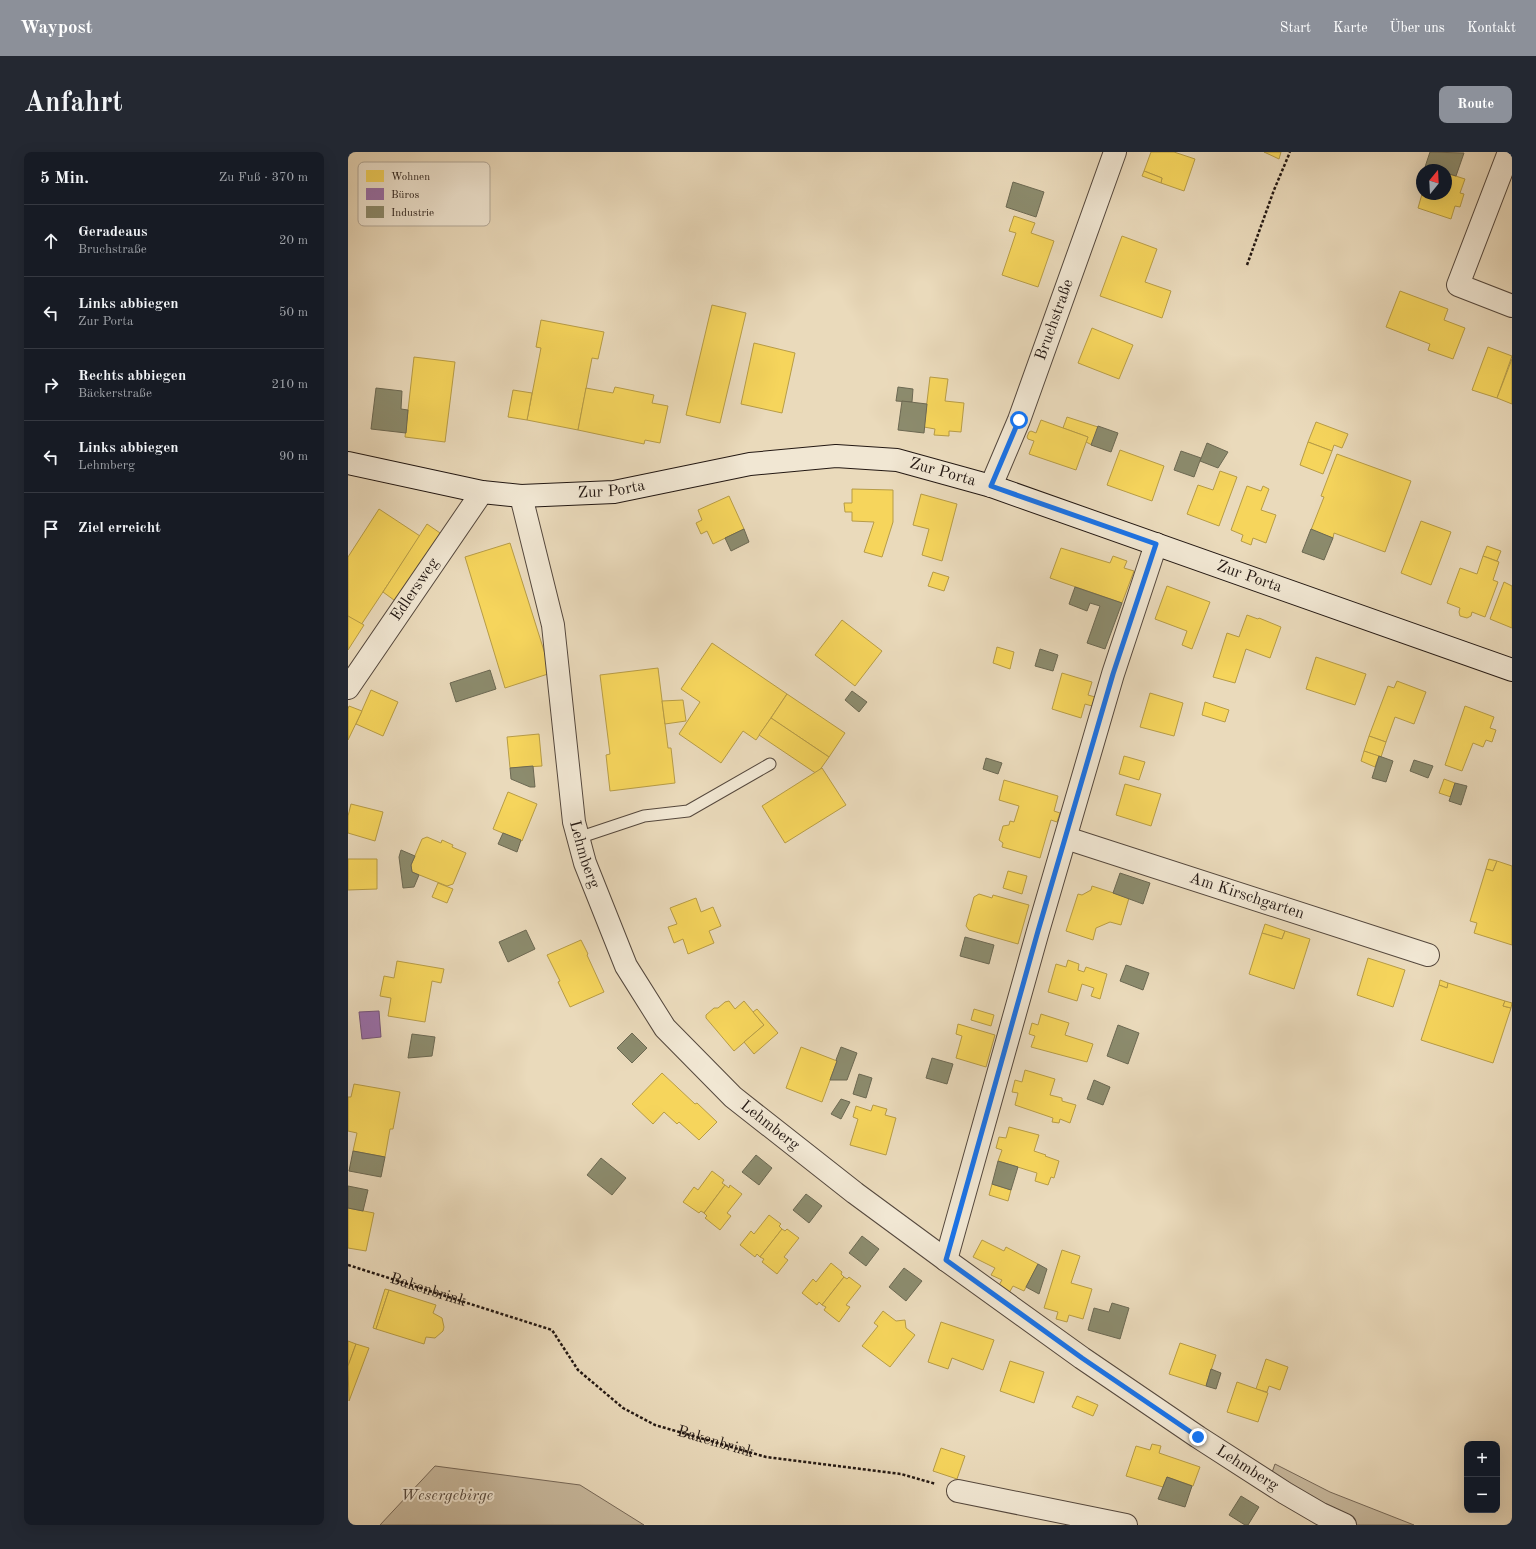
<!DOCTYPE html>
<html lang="de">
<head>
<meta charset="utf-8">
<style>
  body { margin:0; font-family:"Old Standard TT",serif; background:#242831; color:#f1f3f6 }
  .controls { position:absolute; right:12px; bottom:12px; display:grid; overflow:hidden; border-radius:8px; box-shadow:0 4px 16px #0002 }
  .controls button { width:36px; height:36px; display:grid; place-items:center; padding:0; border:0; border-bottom:1px solid #363941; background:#171b24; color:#f1f3f6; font:20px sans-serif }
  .compass { position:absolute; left:1068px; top:12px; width:36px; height:36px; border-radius:50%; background:#171b24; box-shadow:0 4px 16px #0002; rotate:18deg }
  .stop { position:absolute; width:12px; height:12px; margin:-9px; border:3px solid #1a73e8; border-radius:50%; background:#fff }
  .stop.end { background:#1a73e8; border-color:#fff; box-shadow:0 1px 4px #0008 }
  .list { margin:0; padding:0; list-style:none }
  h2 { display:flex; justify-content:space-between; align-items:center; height:52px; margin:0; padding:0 16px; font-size:17px }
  h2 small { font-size:13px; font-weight:400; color:#9ea1a6 }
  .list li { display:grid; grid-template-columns:26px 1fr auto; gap:12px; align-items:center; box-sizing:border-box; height:72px; padding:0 16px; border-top:1px solid #363941 }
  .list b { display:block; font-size:15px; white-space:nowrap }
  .list p { margin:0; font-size:13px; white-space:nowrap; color:#9ea1a6 }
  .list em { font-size:13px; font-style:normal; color:#9ea1a6 }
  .icon { flex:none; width:22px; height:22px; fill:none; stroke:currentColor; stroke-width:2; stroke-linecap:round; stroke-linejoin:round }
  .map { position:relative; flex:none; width:1164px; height:1373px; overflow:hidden; border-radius:8px }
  header { display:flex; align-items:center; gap:24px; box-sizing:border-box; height:56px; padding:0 20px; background:#8c9099; color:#fff }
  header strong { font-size:19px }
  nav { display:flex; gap:22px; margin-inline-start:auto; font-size:14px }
  .intro { display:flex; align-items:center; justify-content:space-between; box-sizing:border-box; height:96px; padding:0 24px }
  h1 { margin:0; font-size:28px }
  .button { padding:10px 18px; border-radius:8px; background:#8c9099; color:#fff; font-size:14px; font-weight:700 }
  main { display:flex; gap:24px; padding:0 24px }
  aside { flex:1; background:#171b24; border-radius:8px; box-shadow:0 4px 16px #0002 }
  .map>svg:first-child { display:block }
  .green { fill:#c8b99e; stroke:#766858 }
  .homes { fill:#f6d55c; stroke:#b79c46 }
  .offices { fill:#9970ab; stroke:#76567d }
  .industry { fill:#8c8c6e; stroke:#6c6953 }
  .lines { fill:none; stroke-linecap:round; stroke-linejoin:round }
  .service-casing { stroke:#55483d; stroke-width:13 }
  .minor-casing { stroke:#55483d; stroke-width:24 }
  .secondary-casing { stroke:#231813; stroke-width:24 }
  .path { stroke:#231813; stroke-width:2.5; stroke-dasharray:3 2; stroke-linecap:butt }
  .service { stroke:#f1e7d3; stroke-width:11 }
  .minor { stroke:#f1e7d3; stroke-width:22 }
  .secondary { stroke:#f1e7d3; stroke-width:22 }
  .route { stroke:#1a73e8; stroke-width:5 }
  .labels { text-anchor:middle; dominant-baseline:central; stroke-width:4; stroke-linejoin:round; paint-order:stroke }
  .street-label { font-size:16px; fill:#231813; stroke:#f1e7d3 }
  .park-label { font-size:16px; font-style:italic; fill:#55483d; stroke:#f1e7d3 }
  .key { fill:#f1e7d3; stroke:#b3a999; stroke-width:1 }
  .key-label { font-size:11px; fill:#231813 }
</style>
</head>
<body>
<header>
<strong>Waypost</strong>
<nav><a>Start</a><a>Karte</a><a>Über uns</a><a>Kontakt</a></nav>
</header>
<div class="intro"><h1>Anfahrt</h1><a class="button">Route</a></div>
<main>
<aside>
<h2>5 Min.<small>Zu Fuß · 370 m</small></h2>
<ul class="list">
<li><svg class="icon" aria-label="ahead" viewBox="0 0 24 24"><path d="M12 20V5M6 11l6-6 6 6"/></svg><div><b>Geradeaus</b><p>Bruchstraße</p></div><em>20 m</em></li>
<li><svg class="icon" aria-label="left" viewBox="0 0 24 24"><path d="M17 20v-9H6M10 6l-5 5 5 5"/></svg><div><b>Links abbiegen</b><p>Zur Porta</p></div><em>50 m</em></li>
<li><svg class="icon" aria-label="right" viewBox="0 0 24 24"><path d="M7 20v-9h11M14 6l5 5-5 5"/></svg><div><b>Rechts abbiegen</b><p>Bäckerstraße</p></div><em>210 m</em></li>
<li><svg class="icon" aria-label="left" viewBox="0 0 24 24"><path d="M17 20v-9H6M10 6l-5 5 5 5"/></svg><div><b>Links abbiegen</b><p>Lehmberg</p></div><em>90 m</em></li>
<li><svg class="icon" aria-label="arrive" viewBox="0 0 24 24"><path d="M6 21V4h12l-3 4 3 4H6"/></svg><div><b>Ziel erreicht</b></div></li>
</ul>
</aside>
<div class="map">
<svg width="1164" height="1373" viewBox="0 0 1164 1373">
  <rect width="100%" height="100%" fill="#eadabb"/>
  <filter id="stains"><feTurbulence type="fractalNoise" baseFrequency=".005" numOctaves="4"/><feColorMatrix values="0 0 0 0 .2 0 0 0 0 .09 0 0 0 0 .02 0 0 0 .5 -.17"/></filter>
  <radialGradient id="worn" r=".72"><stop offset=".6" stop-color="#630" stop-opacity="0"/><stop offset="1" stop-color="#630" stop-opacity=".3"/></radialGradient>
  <!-- green -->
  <g class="green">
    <path d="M927,1312L982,1340L1066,1373H992L920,1332Z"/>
    <path d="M87,1314L232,1333L296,1373H32Z"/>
  </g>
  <!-- homes -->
  <g class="homes">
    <path d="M803,0H826L847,7L836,39L813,31L814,26L796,19Z"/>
    <path d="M916,0H933L931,7Z"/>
    <path d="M796,19L814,26L813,31L794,24Z"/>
    <path d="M1098,21L1117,27L1112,41L1116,42L1112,55L1107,54L1103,67L1070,56L1074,42H1098Z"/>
    <path d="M666,64L687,71L683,81L706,89L690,135L654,123L668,81L661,79Z"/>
    <path d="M774,84L809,97L797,130L823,139L814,166L752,144Z"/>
    <path d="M1052,139L1100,157L1096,168L1117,176L1105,207L1080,198L1082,192L1038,175Z"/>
    <path d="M364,153L398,161L372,271L338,263Z"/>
    <path d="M193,168L256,180L250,207L244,206L230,278L179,268L193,196L188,195Z"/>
    <path d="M744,176L785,193L771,227L730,211Z"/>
    <path d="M406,191L447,201L434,261L393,252Z"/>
    <path d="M1140,195L1164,204L1149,246L1124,238Z"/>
    <path d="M66,205L107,210L97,290L57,285Z"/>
    <path d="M1164,207V252L1149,246Z"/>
    <path d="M582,225L600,227L597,249L616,251L613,280L601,279V284L586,283L587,277L576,275Z"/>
    <path d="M267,235L306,243L304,251L320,254L312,291L297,288L296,292L230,278L238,236L265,241Z"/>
    <path d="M165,238L184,241L179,268L160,265Z"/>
    <path d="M719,265L750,275L744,293L738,290L740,285L715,276Z"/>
    <path d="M693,268L740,285L728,318L681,302L686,289L680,287L679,285L681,280L683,279L688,281Z"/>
    <path d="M968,270L1000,282L994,296L986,293L984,299L960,290Z"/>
    <path d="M960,290L984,299L975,322L952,313Z"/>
    <path d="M772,298L816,314L804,349L759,333Z"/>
    <path d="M989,302L1063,329L1037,400L986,381L985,386L963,378L976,345L973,344Z"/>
    <path d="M872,319L889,325L871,374L839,362L850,333L865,338Z"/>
    <path d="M899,334L913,339L915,334L921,337L913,358L928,363L918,391L905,386L903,393L893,389L895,383L883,378Z"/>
    <path d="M504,337L545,338V370L534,405L516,400L526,370L504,369V360H497L496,351H504Z"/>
    <path d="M573,342L609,352L594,409L574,403L581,377L565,373Z"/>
    <path d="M381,344L396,377L365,392L359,379L353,382L348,371L354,368L350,358Z"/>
    <path d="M31,357L72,384L13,473L0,464V405Z"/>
    <path d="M1073,369L1103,380L1083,433L1053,421Z"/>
    <path d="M79,372L95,383L50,451L35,440Z"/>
    <path d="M162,391L203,521L157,536L117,405Z"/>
    <path d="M1139,394L1153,399L1149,409L1135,404Z"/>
    <path d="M713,396L762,411L765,404L779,409L776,416L786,419L774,451L702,426Z"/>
    <path d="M1135,404L1151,410L1145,428L1150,430L1137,465L1124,460L1123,464L1119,466L1112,464L1111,460L1112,456L1099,451L1112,416L1129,422Z"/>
    <path d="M585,420L601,425L596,439L580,434Z"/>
    <path d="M1156,430L1164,434V476L1142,467Z"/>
    <path d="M819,434L862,450L844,497L834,493L839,479L807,467Z"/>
    <path d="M899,463L910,467L911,466L933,475L922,506L898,497L887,531L865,525L879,481L891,485Z"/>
    <path d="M0,464L16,473L0,498Z"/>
    <path d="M494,468L534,499L507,534L467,503Z"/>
    <path d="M364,491L439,542L408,588L395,579L373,611L331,582L352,550L333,537Z"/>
    <path d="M649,495L666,500L662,517L645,511Z"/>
    <path d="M968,505L1018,522L1007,553L958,537Z"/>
    <path d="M310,516L320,596H323L327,631L262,639L258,603L262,602L252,523Z"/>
    <path d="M714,521L744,530L740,543L747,545L744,554L737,552L733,566L704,557Z"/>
    <path d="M1049,529L1078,540L1066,572L1047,565L1038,590L1021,584L1040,534L1046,536Z"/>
    <path d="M23,538L50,550L35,584L8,572Z"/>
    <path d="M802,541L835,551L826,584L792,575Z"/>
    <path d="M439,542L497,581L481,605L423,566Z"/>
    <path d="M335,548L338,569L317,572L314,549Z"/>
    <path d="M857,550L881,558L877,570L854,563Z"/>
    <path d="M1,554L14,559L0,588V557Z"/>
    <path d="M1117,554L1146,565L1142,576L1148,578L1144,590L1138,588L1135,595L1125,591L1114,619L1097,613Z"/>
    <path d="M423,566L481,605L469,622L411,583Z"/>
    <path d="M191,582L194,614L162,616L159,585Z"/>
    <path d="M1021,584L1038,590L1033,605L1016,599Z"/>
    <path d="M1016,599L1031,604L1027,615L1013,609Z"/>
    <path d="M776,604L797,610L791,628L771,622Z"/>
    <path d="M474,616L498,653L437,691L414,654Z"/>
    <path d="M1096,627L1107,631L1103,645L1091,641Z"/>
    <path d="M656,628L710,644L706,659L712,661L709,670L703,668L692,706L654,695L655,691L651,688L655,674L661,673L662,669L666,670L671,654L651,648Z"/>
    <path d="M777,632L813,642L803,674L768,663Z"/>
    <path d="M160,640L189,652L174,689L145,677Z"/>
    <path d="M3,652L35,660L27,689L0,681V664Z"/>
    <path d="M79,685L93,691L94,688L105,693L104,695L118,701L105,732L99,734L64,720L63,713L74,687Z"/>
    <path d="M0,707H29V737L0,738Z"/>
    <path d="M1141,707L1149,709L1145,719L1138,717Z"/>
    <path d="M1149,709L1164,714V793L1126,781L1129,771L1122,769L1138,717L1145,719Z"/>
    <path d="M660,719L679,724L674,742L655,736Z"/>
    <path d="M90,731L105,737L99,751L84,745Z"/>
    <path d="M744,734L781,746L773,773L762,770L748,776L745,788L718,779L730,742L734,743L743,738Z"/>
    <path d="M631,742L644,746L645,743L681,753L670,792L621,778L618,774L626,745Z"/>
    <path d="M348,746L353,760L365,755L373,774L361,779L366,791L340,802L335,787L326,791L320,775L329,772L322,756Z"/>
    <path d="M917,772L937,779L934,787L914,781Z"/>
    <path d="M937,779L962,787L946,837L901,822L914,781L934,787Z"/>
    <path d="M233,788L240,802L239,803L256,840L222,855L210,830L212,829L199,803Z"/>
    <path d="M1020,806L1057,818L1045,855L1009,843Z"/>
    <path d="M720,808L731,812L730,818L736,820L738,815L759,822L752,847L743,844L746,836L734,832L729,849L700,840L708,812L718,815Z"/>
    <path d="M49,809L96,817L93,831L84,829L77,870L40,864L43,846L32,844L36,824L46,826Z"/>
    <path d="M1092,828L1100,831L1099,836L1091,833Z"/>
    <path d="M1100,831L1157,849L1155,854L1163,856L1145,911L1073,888L1091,833L1099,836Z"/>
    <path d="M381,849L387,857L396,849L416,873L386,899L358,866V863L366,856H370L377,850Z"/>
    <path d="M1157,849L1164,851L1163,856L1155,854Z"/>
    <path d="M409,857L430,881L406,902L396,890L416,873L405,860Z"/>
    <path d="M626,857L646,863L643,874L623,868Z"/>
    <path d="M693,862L721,871L717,883L745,892L739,910L683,895L687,884L681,882L684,871L690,873Z"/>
    <path d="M610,872L647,883L638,915L608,906L614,884L608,882Z"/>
    <path d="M453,895L489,909L474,950L438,936Z"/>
    <path d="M677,918L707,927L702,943L714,946V949L728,953L722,971L712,967L711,971L704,970L705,966L667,953L670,941L664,940L667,928L674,930Z"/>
    <path d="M314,921L347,952L349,951L369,970L351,988L331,970L329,972L316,960L305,972L284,952Z"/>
    <path d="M6,932L52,940L45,977H42L37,1005L5,999L9,981L0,979V945H3Z"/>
    <path d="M525,953L539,957L537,963L548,966L538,1003L502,993L510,967L505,965L508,954L523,959Z"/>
    <path d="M661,975L691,983L686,999L698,1003L697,1004L711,1009L706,1026L703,1025L700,1033L687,1029L689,1021L650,1009L654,998L648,996L651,985L658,986Z"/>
    <path d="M364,1019L376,1028L374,1031L377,1033L356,1061L353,1059L351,1061L335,1050L346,1035L350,1038Z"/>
    <path d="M644,1032L663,1038L660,1049L641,1043Z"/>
    <path d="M377,1033L381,1036L382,1033L394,1042L379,1061L383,1064L372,1078L357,1066L359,1064L356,1061Z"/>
    <path d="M0,1056L26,1061L18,1099L0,1096Z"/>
    <path d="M421,1063L433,1072L431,1074L434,1077L412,1105L409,1102L407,1105L392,1093L403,1079L406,1082Z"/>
    <path d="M434,1077L437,1079L439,1077L451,1086L436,1105L440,1108L429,1122L414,1110L416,1107L412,1105Z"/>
    <path d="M634,1088L656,1099L658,1095L690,1112L676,1139L665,1134L661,1141L650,1135L654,1128L643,1123L647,1116L625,1105Z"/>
    <path d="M714,1098L732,1104L723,1131L744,1137L735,1167L721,1163L719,1170L708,1167L710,1160L696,1156Z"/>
    <path d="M483,1111L494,1120L493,1122L496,1125L474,1153L471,1150L469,1153L454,1141L465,1127L468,1130Z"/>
    <path d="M496,1125L499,1127L501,1125L513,1134L498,1153L502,1155L491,1170L476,1158L478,1155L474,1153Z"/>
    <path d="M37,1137L41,1138L28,1177L25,1176Z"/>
    <path d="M41,1138L88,1153L85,1161L94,1166L96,1175L95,1179L87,1186L78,1185L76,1192L28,1177Z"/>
    <path d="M535,1159L548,1169L557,1168L558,1176L567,1183L542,1215L514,1194L530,1174L526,1171Z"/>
    <path d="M593,1170L646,1188L635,1218L604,1206L600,1217L580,1210Z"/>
    <path d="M0,1189L8,1192L0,1214Z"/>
    <path d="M832,1191L868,1203L858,1234L821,1222Z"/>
    <path d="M8,1192L21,1196L1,1249L0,1214Z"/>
    <path d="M918,1207L940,1215L932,1238L921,1234L919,1240L908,1237Z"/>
    <path d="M662,1209L696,1220L686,1251L652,1239Z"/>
    <path d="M889,1230L920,1241L910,1270L879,1260Z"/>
    <path d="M729,1244L750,1253L745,1264L724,1255Z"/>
    <path d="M804,1292L813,1294L811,1301L852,1315L845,1334L819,1325L815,1335L778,1324L788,1294L802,1298Z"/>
    <path d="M593,1296L617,1304L609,1327L585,1319Z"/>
  </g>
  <!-- offices -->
  <path class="offices" d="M31,859L33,885L14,887L11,860Z"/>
  <!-- industry -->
  <g class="industry">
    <path d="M1082,0L1116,1L1108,24L1098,21V18H1090L1083,16V17L1077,15Z"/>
    <path d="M665,30L696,40L688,65L658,55Z"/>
    <path d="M550,235L565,237L564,250L548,249Z"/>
    <path d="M28,236L54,239L53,257L60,258L58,281L23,277Z"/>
    <path d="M554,249L579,252L576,281L550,278Z"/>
    <path d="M750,274L770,281L763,300L743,293Z"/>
    <path d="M859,291L880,300L870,316L852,309Z"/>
    <path d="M833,299L853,306L846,325L826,318Z"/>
    <path d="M396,377L401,390L383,399L377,386Z"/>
    <path d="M963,377L985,386L976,408L954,400Z"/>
    <path d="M727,435L774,451L757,497L739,491L752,454L742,451L739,459L721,452Z"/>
    <path d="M692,497L710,503L705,519L687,514Z"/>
    <path d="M142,518L148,537L108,550L102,531Z"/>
    <path d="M504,539L519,550L511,560L497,548Z"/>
    <path d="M1031,604L1045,609L1038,630L1024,626Z"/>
    <path d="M638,606L654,611L650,622L635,617Z"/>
    <path d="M1066,608L1085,614L1080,626L1062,619Z"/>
    <path d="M185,614L187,635H182L163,627L162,616Z"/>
    <path d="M1107,631L1119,634L1113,653L1101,649Z"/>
    <path d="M155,681L173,688L169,700L150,692Z"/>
    <path d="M53,698L67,704L63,713L64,720L71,723L66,735L55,736L51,705Z"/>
    <path d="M772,721L802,731L795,752L765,741Z"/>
    <path d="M178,778L187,797L160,810L151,790Z"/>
    <path d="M617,785L646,793L641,812L612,804Z"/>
    <path d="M778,813L801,821L795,838L772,829Z"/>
    <path d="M770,873L791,881L780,912L759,904Z"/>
    <path d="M284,881L299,896L284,911L269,896Z"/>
    <path d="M64,882L87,885L84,904L60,906Z"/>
    <path d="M493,895L509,901L499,928H482L489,909L488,908Z"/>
    <path d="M584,906L605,912L599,932L578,926Z"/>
    <path d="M511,922L524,926L518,946L505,942Z"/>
    <path d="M746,928L762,935L755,953L739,947Z"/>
    <path d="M493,947L502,950L493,967L483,962Z"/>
    <path d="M5,999L37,1005L33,1025L1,1019Z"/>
    <path d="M408,1003L424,1016L411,1033L394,1020Z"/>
    <path d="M253,1006L278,1026L264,1043L239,1023Z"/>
    <path d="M650,1009L670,1015L663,1038L644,1032Z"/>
    <path d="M0,1034L20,1038L15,1059L0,1056Z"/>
    <path d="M458,1042L474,1054L461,1071L445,1058Z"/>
    <path d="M514,1084L531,1097L518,1114L501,1101Z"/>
    <path d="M690,1112L699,1117L691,1142L678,1135Z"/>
    <path d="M556,1116L574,1129L558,1149L541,1135Z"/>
    <path d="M764,1151L781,1156L772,1187L740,1178L746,1156L761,1160Z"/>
    <path d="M863,1217L873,1221L868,1237L858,1234Z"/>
    <path d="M819,1325L844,1334L837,1355L810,1347Z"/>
    <path d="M893,1344L911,1355L900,1373H897L881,1363Z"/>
  </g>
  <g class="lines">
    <!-- service casing -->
    <g class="service-casing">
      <path id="service" d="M230,686L296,664L340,659L422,612"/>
    </g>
    <!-- minor casing -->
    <g class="minor-casing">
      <g id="minor">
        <path d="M1161,0L1110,133L1164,154"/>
        <path id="s2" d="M643,334L671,268L767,0"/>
        <path id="s3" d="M173,344L205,473L226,670L237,711L278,814L317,876L385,945L507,1041L598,1108L734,1206L850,1285L937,1341L973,1362L997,1373"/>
        <path id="s4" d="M0,536L134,340"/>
        <path id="s5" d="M718,686L1080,803"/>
        <path d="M598,1108L690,779L765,522L808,392"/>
        <path d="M610,1339L778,1373"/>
      </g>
    </g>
    <!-- secondary casing -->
    <g class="secondary-casing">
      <g id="secondary">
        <path id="s6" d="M0,311L134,340L173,344L266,340L402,312L488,304L549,308L643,334L1164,518"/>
      </g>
    </g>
    <!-- path -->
    <g class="path">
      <path d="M899,113L926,38L942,0"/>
      <path id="s1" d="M0,1113L204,1178L230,1218L275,1256L307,1273L418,1305L553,1322L588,1332"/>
    </g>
    <!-- service -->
    <use href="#service" class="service"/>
    <!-- minor -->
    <use href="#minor" class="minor"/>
    <!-- secondary -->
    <use href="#secondary" class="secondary"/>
  </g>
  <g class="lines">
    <!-- route -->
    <path class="route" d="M671,268L643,334L808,392L765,522L690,779L598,1108L734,1206L850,1285"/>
  </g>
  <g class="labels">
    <!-- street labels -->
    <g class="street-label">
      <text stroke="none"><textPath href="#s2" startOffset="178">Bruchstraße</textPath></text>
      <text stroke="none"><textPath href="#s6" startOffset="603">Zur Porta</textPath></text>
      <text stroke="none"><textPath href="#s6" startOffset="267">Zur Porta</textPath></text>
      <text stroke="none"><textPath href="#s6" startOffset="927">Zur Porta</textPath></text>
      <text stroke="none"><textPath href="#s4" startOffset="119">Edlersweg</textPath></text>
      <text stroke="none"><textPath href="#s3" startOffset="365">Lehmberg</textPath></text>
      <text stroke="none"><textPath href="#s5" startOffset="190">Am Kirschgarten</textPath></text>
      <text stroke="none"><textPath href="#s3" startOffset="701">Lehmberg</textPath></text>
      <text stroke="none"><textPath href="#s1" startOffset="84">Bakenbrink</textPath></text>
      <text stroke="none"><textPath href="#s1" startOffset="420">Bakenbrink</textPath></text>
      <text stroke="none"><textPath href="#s3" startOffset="1289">Lehmberg</textPath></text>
    </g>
    <!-- park labels -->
    <g class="park-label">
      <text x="99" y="1344">Wesergebirge</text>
    </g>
  </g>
  <!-- legend -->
  <rect x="10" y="10" width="132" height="64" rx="6" class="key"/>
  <rect x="18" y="18" width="18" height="12" fill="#f6d55c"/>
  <rect x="18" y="36" width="18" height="12" fill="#9970ab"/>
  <rect x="18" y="54" width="18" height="12" fill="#8c8c6e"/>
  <g class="key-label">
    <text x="43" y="28">Wohnen</text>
    <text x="43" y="46">Büros</text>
    <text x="43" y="64">Industrie</text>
  </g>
  <rect width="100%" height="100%" filter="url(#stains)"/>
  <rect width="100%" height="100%" fill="url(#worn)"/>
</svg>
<div class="controls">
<button>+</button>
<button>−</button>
</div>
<svg class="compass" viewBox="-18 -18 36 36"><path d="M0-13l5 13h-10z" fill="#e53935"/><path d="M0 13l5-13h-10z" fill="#9ea1a6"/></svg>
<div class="stop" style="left:671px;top:268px"></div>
<div class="stop end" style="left:850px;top:1285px"></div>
</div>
</main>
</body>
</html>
